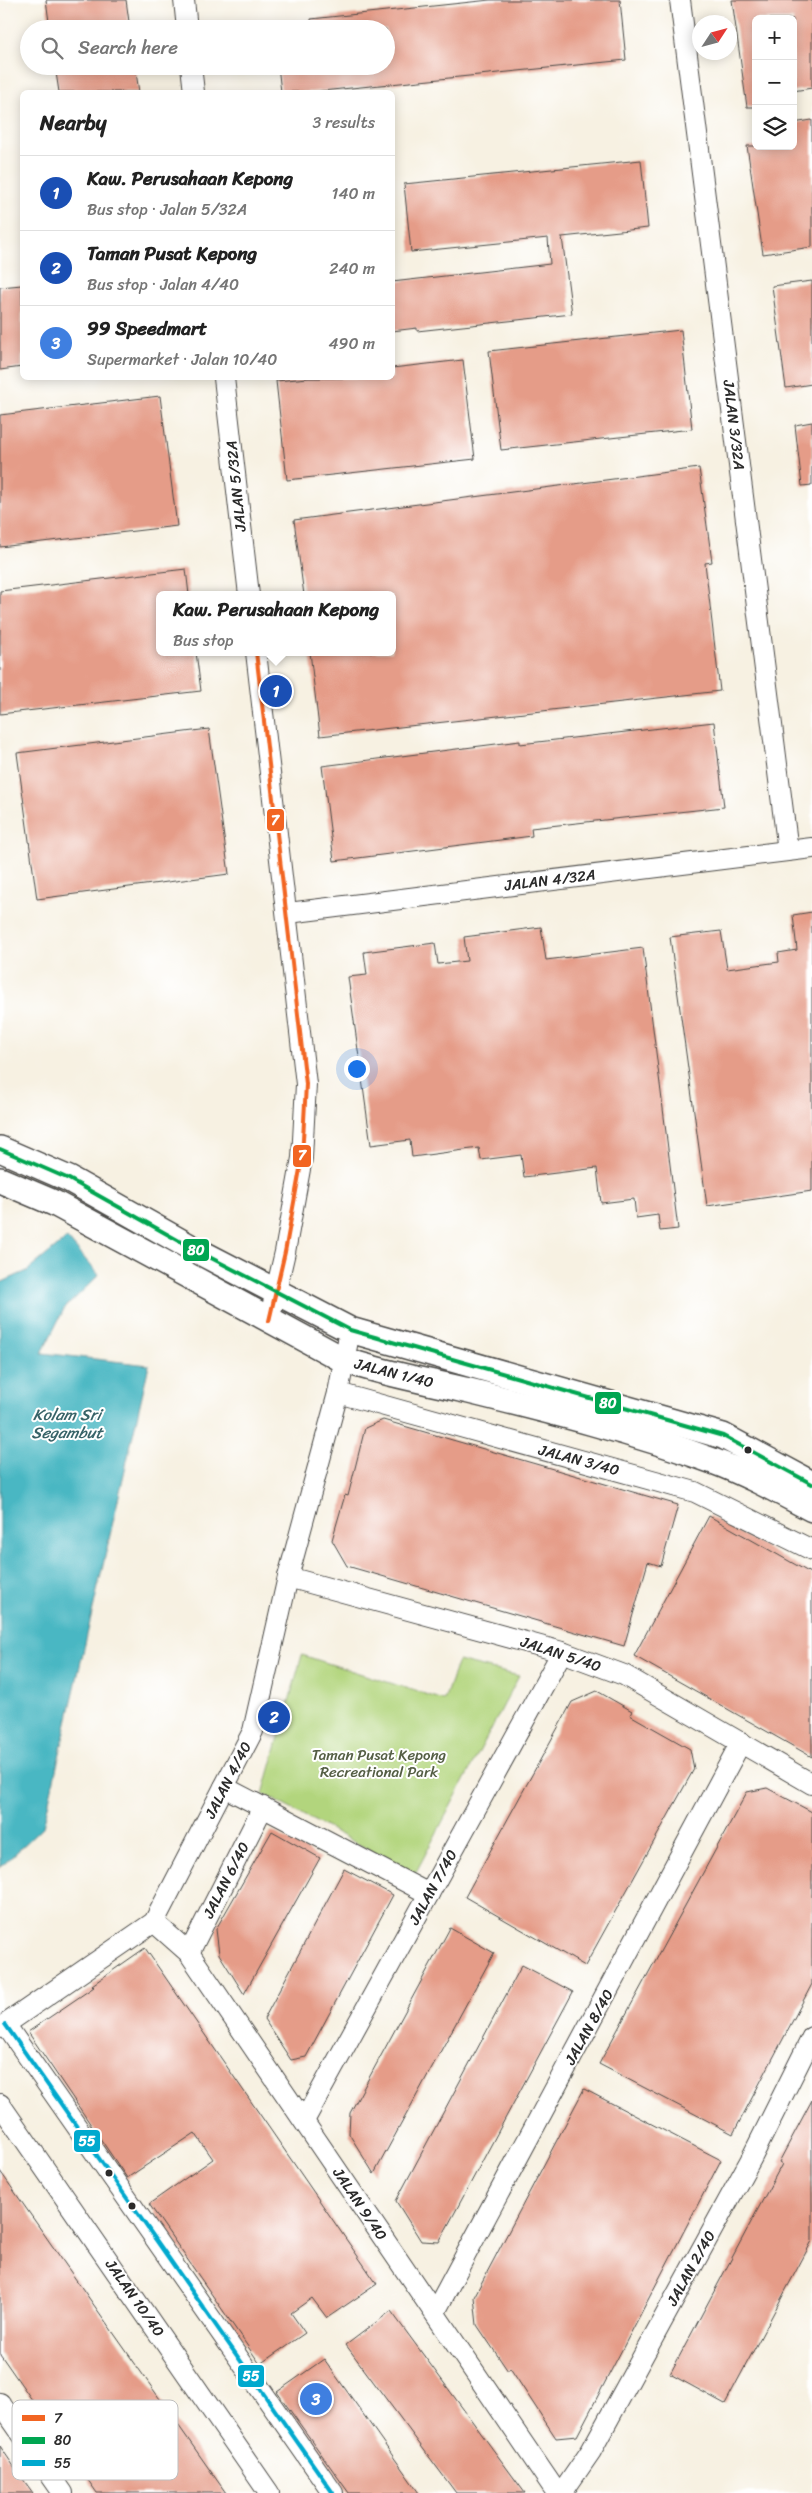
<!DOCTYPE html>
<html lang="en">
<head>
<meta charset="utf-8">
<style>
  body { margin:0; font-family:Sriracha,sans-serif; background:#f2f2f2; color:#222 }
  .controls { position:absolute; right:15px; top:15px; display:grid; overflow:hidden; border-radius:8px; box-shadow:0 2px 12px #0003 }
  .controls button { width:45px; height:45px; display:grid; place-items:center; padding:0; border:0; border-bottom:1px solid #e0e0e0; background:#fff; color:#222; font:25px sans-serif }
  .compass { position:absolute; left:692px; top:15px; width:45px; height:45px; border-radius:50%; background:#fff; box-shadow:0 2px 12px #0003; rotate:54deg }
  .you { position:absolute; left:356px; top:1068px; width:18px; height:18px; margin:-12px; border:4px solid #fff; border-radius:50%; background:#1a73e8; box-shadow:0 0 0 8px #1a73e833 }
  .badge { display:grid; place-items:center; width:32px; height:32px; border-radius:50%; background:#c8321e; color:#fff; font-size:16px; font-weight:700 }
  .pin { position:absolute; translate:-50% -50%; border:2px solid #fff; box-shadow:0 1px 5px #0006 }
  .popup { position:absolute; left:156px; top:591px; width:240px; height:65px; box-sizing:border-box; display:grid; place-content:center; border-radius:8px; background:#fff; filter:drop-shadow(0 1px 4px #0005); font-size:16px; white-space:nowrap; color:#767676 }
  .popup b { font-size:19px; color:#222 }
  .popup::after { content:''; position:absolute; left:50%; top:100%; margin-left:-10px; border:10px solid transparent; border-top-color:#fff }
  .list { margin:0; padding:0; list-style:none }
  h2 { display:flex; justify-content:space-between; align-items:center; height:65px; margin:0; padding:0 20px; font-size:21px }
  h2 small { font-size:16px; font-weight:400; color:#767676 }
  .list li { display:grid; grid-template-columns:32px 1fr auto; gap:15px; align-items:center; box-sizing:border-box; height:75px; padding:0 20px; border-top:1px solid #e0e0e0 }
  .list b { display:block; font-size:19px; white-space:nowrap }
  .list p { margin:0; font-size:16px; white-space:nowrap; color:#767676 }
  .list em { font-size:16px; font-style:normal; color:#767676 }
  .icon { flex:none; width:28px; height:28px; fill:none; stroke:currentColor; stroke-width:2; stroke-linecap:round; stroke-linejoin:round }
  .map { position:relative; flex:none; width:812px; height:2493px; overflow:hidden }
  .search { position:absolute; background:#fff; box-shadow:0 2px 12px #0003; left:20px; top:20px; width:375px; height:55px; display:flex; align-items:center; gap:12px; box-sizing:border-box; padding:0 18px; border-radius:28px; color:#767676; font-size:19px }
  .panel { position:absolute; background:#fff; box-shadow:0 2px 12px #0003; left:20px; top:90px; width:375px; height:290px; border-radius:8px }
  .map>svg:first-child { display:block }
  .green { fill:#b2d57d; stroke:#6e8054 }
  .water { fill:#49b7c3; stroke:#3a7177 }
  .building { fill:#e59c88 }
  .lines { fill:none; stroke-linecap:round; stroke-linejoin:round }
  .minor-casing { stroke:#4a4946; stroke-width:22 }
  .major-casing { stroke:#4a4946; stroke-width:28 }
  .minor { stroke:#fff; stroke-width:20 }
  .major { stroke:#fff; stroke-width:25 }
  .bus-1-casing { stroke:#fff; stroke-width:8 }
  .bus-2-casing { stroke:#fff; stroke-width:8 }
  .bus-3-casing { stroke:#fff; stroke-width:8 }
  .bus-1 { stroke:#f26522; stroke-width:4 }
  .bus-2 { stroke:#00a651; stroke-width:4 }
  .bus-3 { stroke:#00a9ce; stroke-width:4 }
  .bus-dot { fill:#2b2b2b; stroke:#fff; stroke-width:2 }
  .labels { text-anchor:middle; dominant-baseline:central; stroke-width:4; stroke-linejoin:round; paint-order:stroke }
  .street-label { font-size:15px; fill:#2b2b2b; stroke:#fff }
  .park-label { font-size:15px; fill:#545e44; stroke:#fff }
  .water-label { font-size:16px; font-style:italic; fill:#376368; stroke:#fff }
  .key { fill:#fff; stroke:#bfbfbf; stroke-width:1 }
  .key-label { font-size:14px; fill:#2b2b2b }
  .line-badge { stroke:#fff; stroke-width:2 }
  .badge-label { font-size:14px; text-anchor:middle; font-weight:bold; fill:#fff }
</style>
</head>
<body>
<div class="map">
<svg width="812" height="2493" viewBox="0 0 812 2493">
  <rect width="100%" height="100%" fill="#fff"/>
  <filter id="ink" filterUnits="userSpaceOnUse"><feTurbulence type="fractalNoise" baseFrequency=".02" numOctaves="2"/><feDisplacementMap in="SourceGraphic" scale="10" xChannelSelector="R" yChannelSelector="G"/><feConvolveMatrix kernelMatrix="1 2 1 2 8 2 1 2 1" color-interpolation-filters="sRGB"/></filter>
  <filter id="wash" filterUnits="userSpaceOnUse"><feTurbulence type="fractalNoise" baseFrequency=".0096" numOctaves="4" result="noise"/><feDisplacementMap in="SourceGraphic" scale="20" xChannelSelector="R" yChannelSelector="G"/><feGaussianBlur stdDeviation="1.12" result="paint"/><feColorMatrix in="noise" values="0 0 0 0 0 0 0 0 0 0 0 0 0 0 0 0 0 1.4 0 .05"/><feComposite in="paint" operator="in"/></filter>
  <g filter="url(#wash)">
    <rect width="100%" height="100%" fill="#f7f1e2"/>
    <!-- green -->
    <path class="green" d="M302,1655L444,1700L458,1661L519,1676L415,1874L263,1794Z"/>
    <!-- water -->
    <path class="water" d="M67,1238L99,1275L64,1309L42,1353L149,1365L43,1827L0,1868V1283L27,1271Z"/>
    <g id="blocks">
      <!-- building -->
      <g class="building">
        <path d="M46,0H126L130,29H50Z"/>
        <path d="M490,0H620L626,60L312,92H281L278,66H386V29H312L311,19Z"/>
        <path d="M732,0H812V88L793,91V19H756V107H747Z"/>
        <path d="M55,66H135L139,92H59Z"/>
        <path d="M812,120V247L763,254L747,146H793V123Z"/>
        <path d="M641,160L648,228L562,237L572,314L417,331V328L392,331V282L550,264L548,238L411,252L404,184Z"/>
        <path d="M812,281V384L786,388L772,286Z"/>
        <path d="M22,285V367L0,370V287Z"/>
        <path d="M681,330L692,429L501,450L489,351Z"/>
        <path d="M463,360L475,459L287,480L276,381L308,378H392V368Z"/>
        <path d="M160,396L177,526L0,547V415Z"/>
        <path d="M812,422V485L802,486L795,425Z"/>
        <path d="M699,468L712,562L705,563L720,691L320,736L310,652H392V595H304L294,520Z"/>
        <path d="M186,569L189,595H160V652H196L201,691L0,714V591Z"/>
        <path d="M714,722L724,807L531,828L532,836L334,861L322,766L520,741V744Z"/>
        <path d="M209,729L229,874L37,899L17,753Z"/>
        <path d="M812,912V1191L707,1206L670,937L721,931L727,969L779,962L778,953L797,950L793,915Z"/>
        <path d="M541,927L546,960L643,948L678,1229L660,1231L658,1215L636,1218L634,1199L601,1203L597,1168L524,1177L521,1155L481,1160L479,1148L412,1157L410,1140L371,1145L348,977L367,975L364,952L435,943L438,964L467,961L464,937Z"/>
        <path d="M383,1420L678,1505L661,1566L648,1562L624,1646L347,1566L332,1540L345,1495L348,1496L365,1428Z"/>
        <path d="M709,1516L812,1574V1757L634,1656Z"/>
        <path d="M597,1691L632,1711L630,1715L690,1749L694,1769L585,1966L465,1897L572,1702Z"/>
        <path d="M767,1788L812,1812V1984L733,2134L599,2064L747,1792Z"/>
        <path d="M272,1831L320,1858L244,1994L219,1954L216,1929Z"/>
        <path d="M344,1869L393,1895L306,2057L291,2060L264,2019Z"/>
        <path d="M450,1928L494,1953L374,2174L349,2134L350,2113Z"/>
        <path d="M145,1948L377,2284L327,2318L312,2298L291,2313L305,2333L260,2364L149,2204L213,2159L195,2133L127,2178L28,2032L94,1987L92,1985Z"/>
        <path d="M522,1965L573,1992L439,2242L421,2241L396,2201Z"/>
        <path d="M584,2089L721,2160L577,2436L556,2438L510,2368L508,2371L477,2325L474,2297Z"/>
        <path d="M812,2100V2241L725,2404L670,2374L782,2164L779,2162Z"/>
        <path d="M0,2171L58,2254L226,2493H97L0,2354Z"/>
        <path d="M391,2311L525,2493H456L346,2345Z"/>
        <path d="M324,2359L329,2366L419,2493H349L277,2392Z"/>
        <path d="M0,2446L15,2468L33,2493H0Z"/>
      </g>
    </g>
  </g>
  <g filter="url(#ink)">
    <use href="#blocks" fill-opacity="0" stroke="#4a4946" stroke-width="1"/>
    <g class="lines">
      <!-- minor casing -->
      <g class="minor-casing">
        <g id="minor">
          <path d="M184,0L187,29"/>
          <path d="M680,0L788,851"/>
          <path d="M191,66L194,92"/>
          <path d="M224,378L249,595"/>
          <path d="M256,652L306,1084L302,1158L285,1252L269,1321"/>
          <path d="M288,913L812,848"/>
          <path d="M338,1393L695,1492L812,1550"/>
          <path d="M288,1577L562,1652L624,1675L812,1784"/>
          <path d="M224,1787L429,1894"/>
          <path d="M154,1922L189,1953L557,2493"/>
          <path d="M189,1953L263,1807"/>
          <path d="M5,2024L333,2493"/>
          <path d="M0,2028L154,1922L253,1731L288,1577L338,1393L350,1330"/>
          <path d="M0,2104L269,2493"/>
          <path d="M304,2121L562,1652"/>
          <path d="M435,2312L741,1742"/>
          <path d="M0,2403L63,2493"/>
          <path d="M562,2493L591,2451L751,2159L812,2037"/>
        </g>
      </g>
      <!-- major casing -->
      <g class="major-casing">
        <g id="major">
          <path d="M0,1149L69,1179L190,1247L350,1330L723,1436L812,1484"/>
          <path d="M0,1180L54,1203L344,1360C385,1374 427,1381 469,1391C551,1411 634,1432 713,1461C748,1474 780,1492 812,1509"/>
        </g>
      </g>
      <!-- minor -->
      <use href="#minor" class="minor"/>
      <!-- major -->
      <use href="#major" class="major"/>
      <!-- bus-1 casing -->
      <g class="bus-1-casing">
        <path id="bus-1" d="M256,652L306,1084L302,1158L285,1252L269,1321"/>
      </g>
      <!-- bus-2 casing -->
      <g class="bus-2-casing">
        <path id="bus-2" d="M0,1149L69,1179L190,1247L350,1330L723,1436L812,1484"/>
      </g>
      <!-- bus-3 casing -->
      <g class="bus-3-casing">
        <path id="bus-3" d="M5,2024L333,2493"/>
      </g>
      <!-- bus-1 -->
      <use href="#bus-1" class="bus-1"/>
      <!-- bus-2 -->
      <use href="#bus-2" class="bus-2"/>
      <!-- bus-3 -->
      <use href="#bus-3" class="bus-3"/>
    </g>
  </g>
  <!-- markers -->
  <g class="bus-dot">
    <circle cx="748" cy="1450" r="4.5"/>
    <circle cx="109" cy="2173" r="4.5"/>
    <circle cx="132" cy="2206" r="4.5"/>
  </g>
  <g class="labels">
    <!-- street labels -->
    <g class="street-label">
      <text transform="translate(734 425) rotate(83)">JALAN 3/32A</text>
      <text transform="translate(236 486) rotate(-96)">JALAN 5/32A</text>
      <text transform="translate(550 880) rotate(-7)">JALAN 4/32A</text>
      <text transform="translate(394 1373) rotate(14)">JALAN 1/40</text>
      <text transform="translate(579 1460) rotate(15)">JALAN 3/40</text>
      <text transform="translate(561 1654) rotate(18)">JALAN 5/40</text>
      <text transform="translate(228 1780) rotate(-63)">JALAN 4/40</text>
      <text transform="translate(226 1880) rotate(-63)">JALAN 6/40</text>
      <text transform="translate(433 1887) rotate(-61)">JALAN 7/40</text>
      <text transform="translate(589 2027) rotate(-61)">JALAN 8/40</text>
      <text transform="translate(360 2204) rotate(56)">JALAN 9/40</text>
      <text transform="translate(691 2268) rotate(-61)">JALAN 2/40</text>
      <text transform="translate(135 2298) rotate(55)">JALAN 10/40</text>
    </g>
    <!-- park labels -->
    <g class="park-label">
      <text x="379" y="1755">Taman Pusat Kepong<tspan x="379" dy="17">Recreational Park</tspan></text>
    </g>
    <!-- water labels -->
    <g class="water-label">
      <text x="67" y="1414">Kolam Sri<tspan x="67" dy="18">Segambut</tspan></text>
    </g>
  </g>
  <!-- legend -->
  <rect x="12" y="2400" width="166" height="80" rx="8" class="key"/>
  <rect x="22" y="2415" width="23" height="6" fill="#f26522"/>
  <rect x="22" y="2437" width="23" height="7" fill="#00a651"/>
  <rect x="22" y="2460" width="23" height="6" fill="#00a9ce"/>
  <g class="key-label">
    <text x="54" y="2423">7</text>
    <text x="54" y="2445">80</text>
    <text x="54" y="2468">55</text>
  </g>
  <g class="line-badge">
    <rect x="266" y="808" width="19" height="24" rx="5" fill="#f26522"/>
    <rect x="292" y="1144" width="20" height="24" rx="5" fill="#f26522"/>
    <rect x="182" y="1238" width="28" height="24" rx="5" fill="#00a651"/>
    <rect x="594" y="1391" width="28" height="24" rx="5" fill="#00a651"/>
    <rect x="73" y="2129" width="28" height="24" rx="5" fill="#00a9ce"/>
    <rect x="237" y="2364" width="28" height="24" rx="5" fill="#00a9ce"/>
  </g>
  <g class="badge-label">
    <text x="275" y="825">7</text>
    <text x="302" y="1160">7</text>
    <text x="196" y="1255">80</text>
    <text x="608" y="1408">80</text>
    <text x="87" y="2146">55</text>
    <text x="251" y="2381">55</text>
  </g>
</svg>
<div class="controls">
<button>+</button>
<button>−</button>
<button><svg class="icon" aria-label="layers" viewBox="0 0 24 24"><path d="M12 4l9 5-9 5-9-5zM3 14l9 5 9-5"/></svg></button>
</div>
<svg class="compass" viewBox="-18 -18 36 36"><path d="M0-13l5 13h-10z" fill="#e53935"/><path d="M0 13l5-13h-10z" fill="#767676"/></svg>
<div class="you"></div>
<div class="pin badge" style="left:276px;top:691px;background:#1a4fb4">1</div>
<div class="popup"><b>Kaw. Perusahaan Kepong</b>Bus stop</div>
<div class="pin badge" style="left:274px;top:1717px;background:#1a4fb4">2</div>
<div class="pin badge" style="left:316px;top:2399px;background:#3f7fe0">3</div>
<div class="search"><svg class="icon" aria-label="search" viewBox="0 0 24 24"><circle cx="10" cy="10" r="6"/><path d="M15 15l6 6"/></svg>Search here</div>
<section class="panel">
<h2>Nearby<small>3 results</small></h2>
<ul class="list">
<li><span class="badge" style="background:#1a4fb4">1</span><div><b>Kaw. Perusahaan Kepong</b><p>Bus stop · Jalan 5/32A</p></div><em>140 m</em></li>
<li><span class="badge" style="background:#1a4fb4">2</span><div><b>Taman Pusat Kepong</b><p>Bus stop · Jalan 4/40</p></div><em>240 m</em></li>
<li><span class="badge" style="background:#3f7fe0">3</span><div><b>99 Speedmart</b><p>Supermarket · Jalan 10/40</p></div><em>490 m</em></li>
</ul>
</section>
</div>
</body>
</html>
